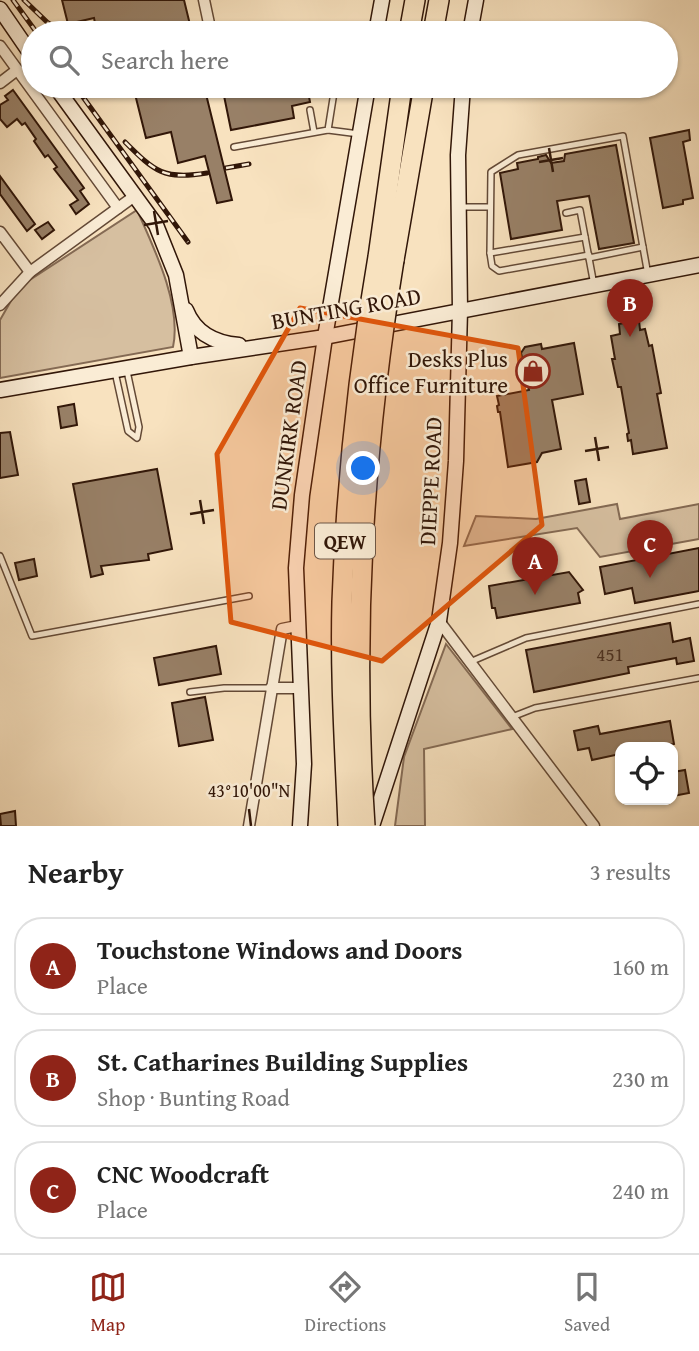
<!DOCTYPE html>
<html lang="en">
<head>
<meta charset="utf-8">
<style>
  body { margin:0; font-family:"Gentium Book Plus",serif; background:#f6f6f6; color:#222 }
  .controls { position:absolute; right:21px; bottom:21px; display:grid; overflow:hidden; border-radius:14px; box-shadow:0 2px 5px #0004 }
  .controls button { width:63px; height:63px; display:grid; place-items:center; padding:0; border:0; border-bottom:2px solid #e0e0e0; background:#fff; color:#222; font:35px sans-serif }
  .you { position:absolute; left:364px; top:469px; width:24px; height:24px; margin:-18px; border:5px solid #fff; border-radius:50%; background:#1a73e8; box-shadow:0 0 0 10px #1a73e833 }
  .badge { display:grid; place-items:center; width:46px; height:46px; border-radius:50%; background:#8f2418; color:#fff; font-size:23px; font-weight:700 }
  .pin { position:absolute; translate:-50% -58px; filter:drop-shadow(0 2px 4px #0008) }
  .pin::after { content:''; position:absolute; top:37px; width:24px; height:21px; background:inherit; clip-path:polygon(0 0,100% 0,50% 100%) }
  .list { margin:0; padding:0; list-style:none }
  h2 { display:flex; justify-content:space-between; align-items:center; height:91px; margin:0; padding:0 28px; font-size:30px }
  h2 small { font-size:23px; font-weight:400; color:#767676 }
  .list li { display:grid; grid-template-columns:46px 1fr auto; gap:21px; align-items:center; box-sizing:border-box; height:98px; margin:0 14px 14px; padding:0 14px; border:2px solid #e0e0e0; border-radius:28px }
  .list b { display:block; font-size:26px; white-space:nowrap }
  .list p { margin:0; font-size:23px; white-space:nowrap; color:#767676 }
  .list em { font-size:23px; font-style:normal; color:#767676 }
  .icon { flex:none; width:38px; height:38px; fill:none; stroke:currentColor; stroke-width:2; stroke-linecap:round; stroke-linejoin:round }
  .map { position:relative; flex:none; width:699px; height:826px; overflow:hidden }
  .search { position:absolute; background:#fff; box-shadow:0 2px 5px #0004; left:21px; right:21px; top:21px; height:77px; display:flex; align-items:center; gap:18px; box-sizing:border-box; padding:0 24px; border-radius:38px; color:#767676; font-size:26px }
  .sheet { height:427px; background:#fff }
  nav { display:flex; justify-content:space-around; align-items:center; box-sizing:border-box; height:98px; border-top:2px solid #e0e0e0; background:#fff; font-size:19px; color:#767676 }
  nav a { display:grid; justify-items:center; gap:4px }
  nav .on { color:#8f2418 }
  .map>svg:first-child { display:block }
  .green { fill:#d6bfa0; stroke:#846a54; stroke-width:2 }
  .building { fill:#988067; stroke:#311608; stroke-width:2 }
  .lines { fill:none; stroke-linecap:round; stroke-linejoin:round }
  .lane-casing { stroke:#634936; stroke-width:8 }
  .street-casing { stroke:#634936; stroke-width:13 }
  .secondary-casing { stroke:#311608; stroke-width:17 }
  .highway-casing { stroke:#311608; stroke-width:22 }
  .lane { stroke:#faecd5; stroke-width:5 }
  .street { stroke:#faecd5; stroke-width:10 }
  .secondary { stroke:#faecd5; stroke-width:14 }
  .highway { stroke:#f8e2bf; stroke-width:19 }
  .rail-casing { stroke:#311608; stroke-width:5 }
  .rail { stroke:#faecd5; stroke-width:2.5; stroke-dasharray:8; stroke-linecap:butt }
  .highway-bridge-casing { stroke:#311608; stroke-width:22; stroke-linecap:butt }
  .highway-bridge { stroke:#f8e2bf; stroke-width:19 }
  .marked { fill:#df560c; fill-opacity:0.2; stroke:#df560c; stroke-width:5; stroke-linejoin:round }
  .ticks { fill:none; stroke:#311608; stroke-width:2.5 }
  .labels { text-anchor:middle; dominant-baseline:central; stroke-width:5; stroke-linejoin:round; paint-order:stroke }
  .number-label { font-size:19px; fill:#4b3020 }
  .shield { fill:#faecd5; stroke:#6d5646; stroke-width:2 }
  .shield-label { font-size:21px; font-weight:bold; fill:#311608 }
  .street-label { font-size:23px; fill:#311608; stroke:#faecd5 }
  .poi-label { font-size:23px; fill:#311608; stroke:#faecd5; text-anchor:end }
  .ticks-label { font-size:18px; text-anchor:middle; fill:#311608; stroke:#faecd5; stroke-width:5; stroke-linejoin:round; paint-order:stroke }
</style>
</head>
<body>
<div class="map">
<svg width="699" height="826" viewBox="0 0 699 826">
  <rect width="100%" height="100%" fill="#f8e2bf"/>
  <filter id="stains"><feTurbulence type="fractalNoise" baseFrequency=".00286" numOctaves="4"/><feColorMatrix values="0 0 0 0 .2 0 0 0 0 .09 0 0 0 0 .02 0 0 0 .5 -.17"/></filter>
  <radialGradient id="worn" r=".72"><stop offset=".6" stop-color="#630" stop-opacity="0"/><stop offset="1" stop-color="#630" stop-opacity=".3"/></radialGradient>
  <!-- green -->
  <g class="green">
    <path d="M137,210C154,248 182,305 173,347L0,378V320L19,287Z"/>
    <path d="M617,504L620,519L699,504V539L600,557L577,528L464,546L476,516L536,519Z"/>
    <path d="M446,644L512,729L424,749L425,826H395L404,757Z"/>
  </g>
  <!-- building -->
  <g class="building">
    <path d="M62,0H184L192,33H97L94,18L68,24Z"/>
    <path d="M133,86H204L232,200L217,203L205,156L178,163L171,132L146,138Z"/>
    <path d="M222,86H307L310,102L292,106L294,118L231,130Z"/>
    <path d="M13,90L84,188L80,191L89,204L76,214L70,205L78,200L54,169L57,167L48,155L45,157L34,141L36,139L25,123L22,125L17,119L7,127L0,119V105L8,100L5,96Z"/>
    <path d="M689,130L690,140L683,142L693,198L683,200V204L663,208L650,138Z"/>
    <path d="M616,145L634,243L599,249L589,196L557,201L562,230L511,239L500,173L518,169L517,163L538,159V157L546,155L551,163L564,161L565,154Z"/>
    <path d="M0,176L35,224L27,231L0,194Z"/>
    <path d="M48,222L54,230L42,239L35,230Z"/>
    <path d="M639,320L640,330L645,329L649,346L652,345L661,393L657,394L667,448L633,454L631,440L628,441L627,434L629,433L621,387H618L612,359H615L611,336L620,334L619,324Z"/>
    <path d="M574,343L583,394L552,400L561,449L542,453L537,462L508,467L500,412H498L497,406L499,405L497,396L529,390L521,353L525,347L541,344L542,349Z"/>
    <path d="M74,404L77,425L61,428L58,407Z"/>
    <path d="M10,432L18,475L0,478V433Z"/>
    <path d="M157,469L172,549L148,554L149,560L101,566L103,574L91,577L73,484Z"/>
    <path d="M586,479L590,502L579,504L575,481Z"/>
    <path d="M699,548V591L635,603L632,588L605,594L600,567Z"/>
    <path d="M34,559L37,576L19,580L15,563Z"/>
    <path d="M569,572L583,590L578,593L580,603L497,618L495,608H492L489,586Z"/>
    <path d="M670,623L673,642L690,638L694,661L677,664L676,658L628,667L629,673L534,692L526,650Z"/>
    <path d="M216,646L221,674L159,685L154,658Z"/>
    <path d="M205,697L213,740L179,746L172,703Z"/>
    <path d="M670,721L674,744L658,747H620V754L592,760L589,748L578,750L574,731L598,726L600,734Z"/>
    <path d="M685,770L689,793L673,796V772Z"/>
    <path d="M15,811L16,826H1L0,814Z"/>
  </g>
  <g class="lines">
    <!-- lane casing -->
    <g class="lane-casing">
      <g id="lane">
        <path d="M310,110L314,132"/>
        <path d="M328,130L359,134"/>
        <path d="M234,147L328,130L335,86"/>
        <path d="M459,207H490"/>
        <path d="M566,213L580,210L594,285"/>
        <path d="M585,237L490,253L491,172L518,155L623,136L648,275"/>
        <path d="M490,253L492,266L499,271L589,255"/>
        <path d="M589,258L643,247"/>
        <path d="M115,372L128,431L137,438L139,427L127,371"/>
        <path d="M0,556L32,636L249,596"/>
        <path d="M470,662L526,638L699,604"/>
        <path d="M190,692L224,688H270"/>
        <path d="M512,717L535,708L699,678"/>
      </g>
    </g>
    <!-- street casing -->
    <g class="street-casing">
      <g id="street">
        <path d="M204,0L211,33"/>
        <path d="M356,33L377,29"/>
        <path d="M0,46L118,208"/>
        <path d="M0,83L17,70"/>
        <path d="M0,232L30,272"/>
        <path d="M0,305L30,272L136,195"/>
        <path d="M439,621L594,826"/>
        <path d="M271,688H300"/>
        <path d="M249,826L282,629L297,626"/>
      </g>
    </g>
    <!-- secondary casing -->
    <g class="secondary-casing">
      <g id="secondary">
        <path d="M0,9L33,57"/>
        <path d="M376,33L382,0"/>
        <path d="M470,33L476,0"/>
        <path d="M55,86L156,225L176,275L191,357"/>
        <path d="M186,310C195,333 215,343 239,345"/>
        <path d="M0,390L191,357L325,337L699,265"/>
        <path d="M300,826L304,764L296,568L302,495L325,337L368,86"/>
        <path d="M372,826L439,621L450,543L456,461L460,310L458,155L463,86"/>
      </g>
    </g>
    <!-- highway casing -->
    <g class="highway-casing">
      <g id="highway">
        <path d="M409,33L415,0"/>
        <path d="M433,33L439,0"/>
        <path d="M378,257L402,86"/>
        <path d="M394,260L424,86"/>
      </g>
    </g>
    <!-- lane -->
    <use href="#lane" class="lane"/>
    <!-- street -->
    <use href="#street" class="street"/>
    <!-- secondary -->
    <use href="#secondary" class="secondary"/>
    <!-- highway -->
    <use href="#highway" class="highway"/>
    <!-- rail casing -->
    <g class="rail-casing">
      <g id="rail">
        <path d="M13,0L37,33"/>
        <path d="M24,0L48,23L66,33"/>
        <path d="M91,33L97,32"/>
        <path d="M75,86L188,242"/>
        <path d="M125,142C155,172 164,180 207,173"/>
        <path d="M226,168L249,164"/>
      </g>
    </g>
    <!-- rail -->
    <use href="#rail" class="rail"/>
    <!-- highway-bridge casing -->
    <g class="highway-bridge-casing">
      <g id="highway-bridge">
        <path d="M348,826C345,751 340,677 342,602C346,486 358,372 378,257"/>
        <path d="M365,826C352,632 363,452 394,260"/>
      </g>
    </g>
    <!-- highway-bridge -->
    <use href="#highway-bridge" class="highway-bridge"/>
  </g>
  <!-- marked area -->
  <path class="marked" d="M300,308L518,348L542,525L382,661L231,622L217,454Z"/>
  <!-- ticks -->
  <path class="ticks" d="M549,148L553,172M539,162L563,158M154,211L158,235M144,225L168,221M595,437L599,461M585,451L609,447M200,500L204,524M190,514L214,510M249,809L251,826"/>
  <!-- icons -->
  <defs>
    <g id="shop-ring" transform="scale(1.75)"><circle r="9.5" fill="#faecd5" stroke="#8f2418" stroke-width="1.5"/><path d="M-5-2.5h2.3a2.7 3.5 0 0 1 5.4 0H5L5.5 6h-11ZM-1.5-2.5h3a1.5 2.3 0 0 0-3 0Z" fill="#8f2418"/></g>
  </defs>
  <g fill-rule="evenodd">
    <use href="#shop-ring" x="533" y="371"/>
  </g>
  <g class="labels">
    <!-- number labels -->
    <g class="number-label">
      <text x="610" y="654">451</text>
    </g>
    <!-- shield labels -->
    <rect class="shield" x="315" y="523.5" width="60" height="35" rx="5"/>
    <g class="shield-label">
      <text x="345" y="541">QEW</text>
    </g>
    <!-- street labels -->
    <g class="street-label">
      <text transform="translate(346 308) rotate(-10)">BUNTING ROAD</text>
      <text transform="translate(288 435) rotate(-82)">DUNKIRK ROAD</text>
      <text transform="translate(430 481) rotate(-87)">DIEPPE ROAD</text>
    </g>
    <!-- poi labels -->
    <g class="poi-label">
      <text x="508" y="358">Desks Plus<tspan x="508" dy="26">Office Furniture</tspan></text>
    </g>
  </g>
  <g class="ticks-label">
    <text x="249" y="797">43°10'00"N</text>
  </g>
  <rect width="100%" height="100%" filter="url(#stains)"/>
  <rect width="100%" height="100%" fill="url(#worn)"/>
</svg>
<div class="controls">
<button><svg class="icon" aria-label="locate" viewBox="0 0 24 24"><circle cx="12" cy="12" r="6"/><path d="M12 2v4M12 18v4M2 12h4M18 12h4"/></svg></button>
</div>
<div class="you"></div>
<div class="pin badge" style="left:535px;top:595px">A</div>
<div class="pin badge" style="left:630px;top:337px">B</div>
<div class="pin badge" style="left:650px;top:578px">C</div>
<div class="search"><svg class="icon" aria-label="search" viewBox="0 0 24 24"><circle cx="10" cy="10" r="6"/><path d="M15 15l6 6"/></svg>Search here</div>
</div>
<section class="sheet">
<h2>Nearby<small>3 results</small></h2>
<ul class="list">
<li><span class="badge">A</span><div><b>Touchstone Windows and Doors</b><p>Place</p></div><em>160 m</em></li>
<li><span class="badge">B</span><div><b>St. Catharines Building Supplies</b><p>Shop · Bunting Road</p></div><em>230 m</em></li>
<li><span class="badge">C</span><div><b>CNC Woodcraft</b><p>Place</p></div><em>240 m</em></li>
</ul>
</section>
<nav>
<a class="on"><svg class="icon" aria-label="map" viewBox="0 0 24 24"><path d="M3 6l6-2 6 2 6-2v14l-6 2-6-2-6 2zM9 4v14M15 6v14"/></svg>Map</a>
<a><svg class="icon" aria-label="directions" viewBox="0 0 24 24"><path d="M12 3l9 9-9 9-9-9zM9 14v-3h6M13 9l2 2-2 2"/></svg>Directions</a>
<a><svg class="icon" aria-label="saved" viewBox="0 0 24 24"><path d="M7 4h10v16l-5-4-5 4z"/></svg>Saved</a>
</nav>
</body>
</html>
